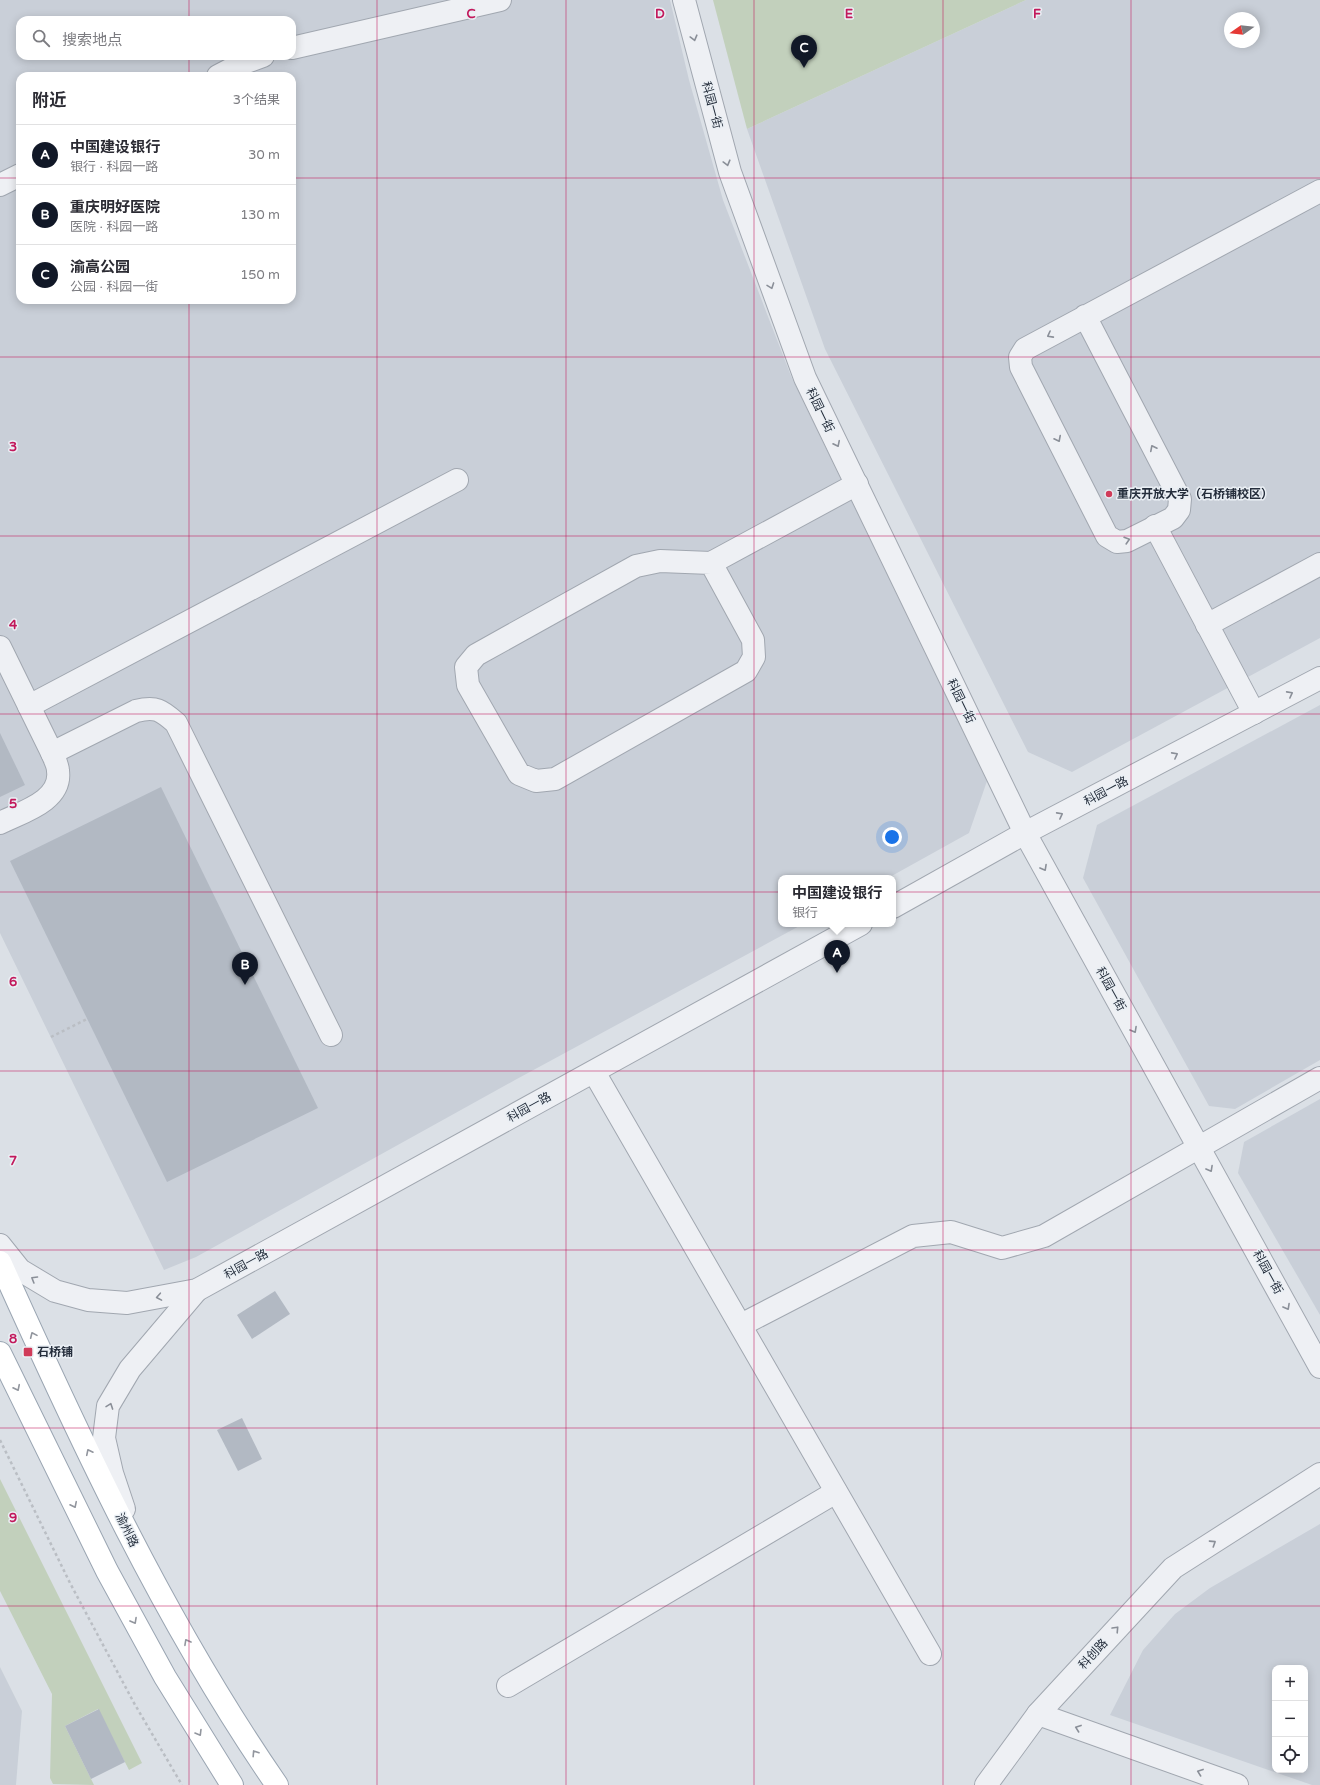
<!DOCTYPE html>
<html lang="zh">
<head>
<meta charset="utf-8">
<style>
  body { margin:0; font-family:"Varela Round","Noto Sans SC",sans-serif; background:#f7f7f7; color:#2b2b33 }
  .controls { position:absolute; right:12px; bottom:12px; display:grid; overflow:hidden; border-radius:8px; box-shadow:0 2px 10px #0003 }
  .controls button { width:36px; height:36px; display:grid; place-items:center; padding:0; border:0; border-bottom:1px solid #e1e1e2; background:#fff; color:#2b2b33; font:20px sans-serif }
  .compass { position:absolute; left:1224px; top:12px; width:36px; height:36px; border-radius:50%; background:#fff; box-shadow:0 2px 10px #0003; rotate:256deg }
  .you { position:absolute; left:892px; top:837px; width:14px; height:14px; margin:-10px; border:3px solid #fff; border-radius:50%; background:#1a73e8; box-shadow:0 0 0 6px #1a73e833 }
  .badge { display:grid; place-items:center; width:26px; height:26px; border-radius:50%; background:#111827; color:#fff; font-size:13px; font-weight:700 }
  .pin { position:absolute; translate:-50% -33px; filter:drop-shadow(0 1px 2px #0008) }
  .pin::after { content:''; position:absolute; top:21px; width:14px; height:12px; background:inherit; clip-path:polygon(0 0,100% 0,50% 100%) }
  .popup { position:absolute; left:778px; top:875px; width:118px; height:52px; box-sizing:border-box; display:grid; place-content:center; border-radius:8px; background:#fff; filter:drop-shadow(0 1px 3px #0005); font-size:13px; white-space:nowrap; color:#7c7c81 }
  .popup b { font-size:15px; color:#2b2b33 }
  .popup::after { content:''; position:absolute; left:50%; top:100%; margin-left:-8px; border:8px solid transparent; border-top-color:#fff }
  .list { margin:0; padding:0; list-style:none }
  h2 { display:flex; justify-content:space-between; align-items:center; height:52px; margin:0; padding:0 16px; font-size:17px }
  h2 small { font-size:13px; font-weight:400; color:#7c7c81 }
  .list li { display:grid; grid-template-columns:26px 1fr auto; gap:12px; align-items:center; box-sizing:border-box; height:60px; padding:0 16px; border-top:1px solid #e1e1e2 }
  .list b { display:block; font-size:15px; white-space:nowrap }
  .list p { margin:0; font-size:13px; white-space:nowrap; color:#7c7c81 }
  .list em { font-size:13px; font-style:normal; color:#7c7c81 }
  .icon { flex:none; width:22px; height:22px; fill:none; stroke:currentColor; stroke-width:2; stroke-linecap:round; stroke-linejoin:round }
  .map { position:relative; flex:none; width:1320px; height:1785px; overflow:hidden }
  .search { position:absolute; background:#fff; box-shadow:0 2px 10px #0003; left:16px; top:16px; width:280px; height:44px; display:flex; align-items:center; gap:10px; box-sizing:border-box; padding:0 14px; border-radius:12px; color:#7c7c81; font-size:15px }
  .panel { position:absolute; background:#fff; box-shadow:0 2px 10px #0003; left:16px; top:72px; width:280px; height:232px; border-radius:12px }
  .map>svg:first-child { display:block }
  .built { fill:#c9cfd8; fill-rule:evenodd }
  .green { fill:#c2d0bc }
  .building { fill:#b2b9c3 }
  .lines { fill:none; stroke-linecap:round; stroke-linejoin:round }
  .minor-casing { stroke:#a1a7b0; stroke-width:24 }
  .major-casing { stroke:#9aa5b2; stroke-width:24 }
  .path { stroke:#babec4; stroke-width:2.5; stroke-dasharray:3 3; stroke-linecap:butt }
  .minor { stroke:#eef0f4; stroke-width:22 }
  .major { stroke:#fff; stroke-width:22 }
  .oneway { stroke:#8a8f98 }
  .oneway2 { stroke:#92969e }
  .grid { fill:none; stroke:#c2185b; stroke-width:1; stroke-opacity:0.55 }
  .poi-dot { fill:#d03b59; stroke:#eaeff4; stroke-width:1.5 }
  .labels { text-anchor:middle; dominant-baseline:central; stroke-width:3; stroke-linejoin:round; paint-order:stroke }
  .street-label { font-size:12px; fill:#252e3c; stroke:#eaeff4 }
  .poi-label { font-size:12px; font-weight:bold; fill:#252e3c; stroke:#eaeff4; text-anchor:start }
  .grid-label { font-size:13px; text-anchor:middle; font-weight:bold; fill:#c2185b; stroke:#eaeff4; stroke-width:3; stroke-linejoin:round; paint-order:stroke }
</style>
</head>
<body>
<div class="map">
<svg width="1320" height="1785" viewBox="0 0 1320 1785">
  <rect width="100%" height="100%" fill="#dbe0e6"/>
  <!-- built -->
  <g class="built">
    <path d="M0,0H670L689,80L723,200L791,376L987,781L969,833L888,878H781V924H803L515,1080L196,1257L164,1270L0,933ZM20,20H292V56H20ZM20,76H292V300H20Z"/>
    <path d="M1026,0H1320V638L1072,772L1028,752L825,349L747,129ZM1230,18H1254V42H1230Z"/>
    <path d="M1320,705V1060L1235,1109L1209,1106L1083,878L1097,825Z"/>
    <path d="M1320,1099V1315L1238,1173L1244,1142Z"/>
    <path d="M1320,1524V1785H1312L1110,1715L1143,1650L1175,1614L1210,1588ZM1275,1668H1305V1770H1275Z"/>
    <path d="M0,1667L22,1711L16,1785H0Z"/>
  </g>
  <!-- green -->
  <g class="green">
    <path d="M713,0H1026L747,129Z"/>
    <path d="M0,1479L142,1763L129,1770L98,1709L65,1726L94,1785L53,1784L50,1778L52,1694L0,1591Z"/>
  </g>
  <!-- building -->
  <g class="building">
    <path d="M0,733L25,785L0,797Z"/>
    <path d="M161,787L318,1108L167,1182L10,861Z"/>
    <path d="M275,1291L290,1314L252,1339L237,1315Z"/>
    <path d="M242,1418L262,1459L238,1471L217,1430Z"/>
    <path d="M99,1709L125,1762L91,1779L65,1726Z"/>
  </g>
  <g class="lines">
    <!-- minor casing -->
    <g class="minor-casing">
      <g id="minor">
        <path d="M684,0L730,172L805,378L1025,833L1320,1367"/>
        <path d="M292,48L500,0"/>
        <path d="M218,76L241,64L263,56"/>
        <path d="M0,185L20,175"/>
        <path d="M1085,316L1180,499L1179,510L1173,518L1127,541L1117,542L1107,536L1021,367L1020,357L1025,349L1320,191"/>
        <path d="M1155,526L1254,713"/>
        <path d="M711,563L753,640L754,657L746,671L555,779L536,781L519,774L468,685L466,667L476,655L636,566L660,561L711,563L857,484"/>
        <path d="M1207,625L1320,564"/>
        <path d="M0,647L52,753C54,758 58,765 58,771C62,801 22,812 0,823"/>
        <path d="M29,706L457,480"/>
        <path d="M52,753L136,711C156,706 161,710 176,723L331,1035"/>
        <path d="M893,907L1025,833L1320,678"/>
        <path d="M594,1072L930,1654"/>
        <path d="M0,1245L20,1270L55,1291L88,1300L127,1303L197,1290L861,924"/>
        <path d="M741,1325L913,1236L951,1232L1002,1248L1044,1236L1320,1078"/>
        <path d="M124,1509L112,1473L104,1438L108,1406L130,1369L197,1290"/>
        <path d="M508,1686L836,1492"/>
        <path d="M986,1785L1038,1714"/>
        <path d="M1237,1785L1038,1714L1173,1568L1320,1474"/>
      </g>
    </g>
    <!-- major casing -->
    <g class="major-casing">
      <g id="major">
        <path d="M0,1262C81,1442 165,1623 277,1785"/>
        <path d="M0,1353L107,1571L165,1677L232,1785"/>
      </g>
    </g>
    <!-- path -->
    <g class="path">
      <path d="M51,1037L87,1019"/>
      <path d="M0,1440L70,1583L134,1703L182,1785"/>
    </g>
    <!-- minor -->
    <use href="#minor" class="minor"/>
    <!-- major -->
    <use href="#major" class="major"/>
  </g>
  <!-- one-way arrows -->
  <defs><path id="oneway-chevron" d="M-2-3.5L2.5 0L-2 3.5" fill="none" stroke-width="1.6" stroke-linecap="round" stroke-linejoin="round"/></defs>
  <g class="oneway">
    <use href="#oneway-chevron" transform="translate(694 38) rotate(75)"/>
    <use href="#oneway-chevron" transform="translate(727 163) rotate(75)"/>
    <use href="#oneway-chevron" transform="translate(771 286) rotate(70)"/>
    <use href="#oneway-chevron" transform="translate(1050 335) rotate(152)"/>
    <use href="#oneway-chevron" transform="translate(1058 439) rotate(63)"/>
    <use href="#oneway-chevron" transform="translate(837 444) rotate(64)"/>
    <use href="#oneway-chevron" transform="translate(1153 448) rotate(-117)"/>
    <use href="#oneway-chevron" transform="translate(1127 540) rotate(-17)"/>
    <use href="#oneway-chevron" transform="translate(1290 694) rotate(-28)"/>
    <use href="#oneway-chevron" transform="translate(1175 755) rotate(-28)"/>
    <use href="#oneway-chevron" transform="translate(1060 815) rotate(-28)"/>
    <use href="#oneway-chevron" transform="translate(1044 868) rotate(61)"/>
    <use href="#oneway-chevron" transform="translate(1134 1030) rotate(61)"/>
    <use href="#oneway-chevron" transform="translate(1210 1169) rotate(61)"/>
    <use href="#oneway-chevron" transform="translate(34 1279) rotate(-149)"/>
    <use href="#oneway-chevron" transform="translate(159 1297) rotate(170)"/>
    <use href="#oneway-chevron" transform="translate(1287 1307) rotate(61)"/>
    <use href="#oneway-chevron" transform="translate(110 1406) rotate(-70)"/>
    <use href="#oneway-chevron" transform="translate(1213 1543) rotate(-33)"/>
    <use href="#oneway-chevron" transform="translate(1116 1629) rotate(-47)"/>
    <use href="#oneway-chevron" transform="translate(1078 1728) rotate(-160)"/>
    <use href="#oneway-chevron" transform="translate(1200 1772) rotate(-160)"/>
  </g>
  <g class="oneway2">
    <use href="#oneway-chevron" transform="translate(33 1335) rotate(-114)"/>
    <use href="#oneway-chevron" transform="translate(17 1388) rotate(64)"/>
    <use href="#oneway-chevron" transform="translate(89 1452) rotate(-116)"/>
    <use href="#oneway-chevron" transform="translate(74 1505) rotate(64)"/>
    <use href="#oneway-chevron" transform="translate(134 1621) rotate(61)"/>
    <use href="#oneway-chevron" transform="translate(187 1642) rotate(-119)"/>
    <use href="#oneway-chevron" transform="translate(199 1733) rotate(59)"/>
    <use href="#oneway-chevron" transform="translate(255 1753) rotate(-123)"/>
  </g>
  <!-- grid -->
  <path class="grid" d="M189,0V20M377,0V1785M566,0V1785M754,0V1785M943,0V1785M1131,0V1785M189,56V76M0,178H20M292,178H1320M189,300V1785M0,357H1320M0,536H1320M0,714H1320M0,892H1320M0,1071H1320M0,1250H1320M0,1428H1320M0,1606H1320"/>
  <!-- markers -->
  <g class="poi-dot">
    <circle cx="1109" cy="494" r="4"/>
    <rect x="23" y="1347" width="10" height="10" rx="2"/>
  </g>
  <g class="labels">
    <!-- street labels -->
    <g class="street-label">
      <text transform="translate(712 105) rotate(75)">科园一街</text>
      <text transform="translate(820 410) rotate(64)">科园一街</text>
      <text transform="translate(961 701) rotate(64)">科园一街</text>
      <text transform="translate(1106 791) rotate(-28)">科园一路</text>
      <text transform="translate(1111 989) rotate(61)">科园一街</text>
      <text transform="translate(529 1107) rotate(-29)">科园一路</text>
      <text transform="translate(246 1264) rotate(-29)">科园一路</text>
      <text transform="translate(1268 1272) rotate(61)">科园一街</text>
      <text transform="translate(127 1530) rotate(64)">渝州路</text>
      <text transform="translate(1093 1654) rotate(-47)">科创路</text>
    </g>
    <!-- poi labels -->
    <g class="poi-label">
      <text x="1117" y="494">重庆开放大学（石桥铺校区）</text>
      <text x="37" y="1352">石桥铺</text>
    </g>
  </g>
  <g class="grid-label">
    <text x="471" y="18">C</text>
    <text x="660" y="18">D</text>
    <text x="849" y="18">E</text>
    <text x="1037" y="18">F</text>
    <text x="13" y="451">3</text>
    <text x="13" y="629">4</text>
    <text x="13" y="808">5</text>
    <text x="13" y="986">6</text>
    <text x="13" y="1165">7</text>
    <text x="13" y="1343">8</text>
    <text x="13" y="1522">9</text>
  </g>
</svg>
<div class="controls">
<button>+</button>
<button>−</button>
<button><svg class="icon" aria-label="locate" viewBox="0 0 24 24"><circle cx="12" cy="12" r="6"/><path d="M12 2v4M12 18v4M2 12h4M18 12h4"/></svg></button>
</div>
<svg class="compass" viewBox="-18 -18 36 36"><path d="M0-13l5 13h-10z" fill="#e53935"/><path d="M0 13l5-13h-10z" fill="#7c7c81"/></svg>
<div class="you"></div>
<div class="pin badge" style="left:837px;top:973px">A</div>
<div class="popup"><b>中国建设银行</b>银行</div>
<div class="pin badge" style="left:245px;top:985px">B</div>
<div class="pin badge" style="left:804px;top:68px">C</div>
<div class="search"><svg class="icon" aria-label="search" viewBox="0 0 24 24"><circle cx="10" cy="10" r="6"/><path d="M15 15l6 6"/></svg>搜索地点</div>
<section class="panel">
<h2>附近<small>3个结果</small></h2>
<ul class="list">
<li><span class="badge">A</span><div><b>中国建设银行</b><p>银行 · 科园一路</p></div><em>30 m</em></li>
<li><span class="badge">B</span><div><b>重庆明好医院</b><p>医院 · 科园一路</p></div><em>130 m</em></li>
<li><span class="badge">C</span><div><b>渝高公园</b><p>公园 · 科园一街</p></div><em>150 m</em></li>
</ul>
</section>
</div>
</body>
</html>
